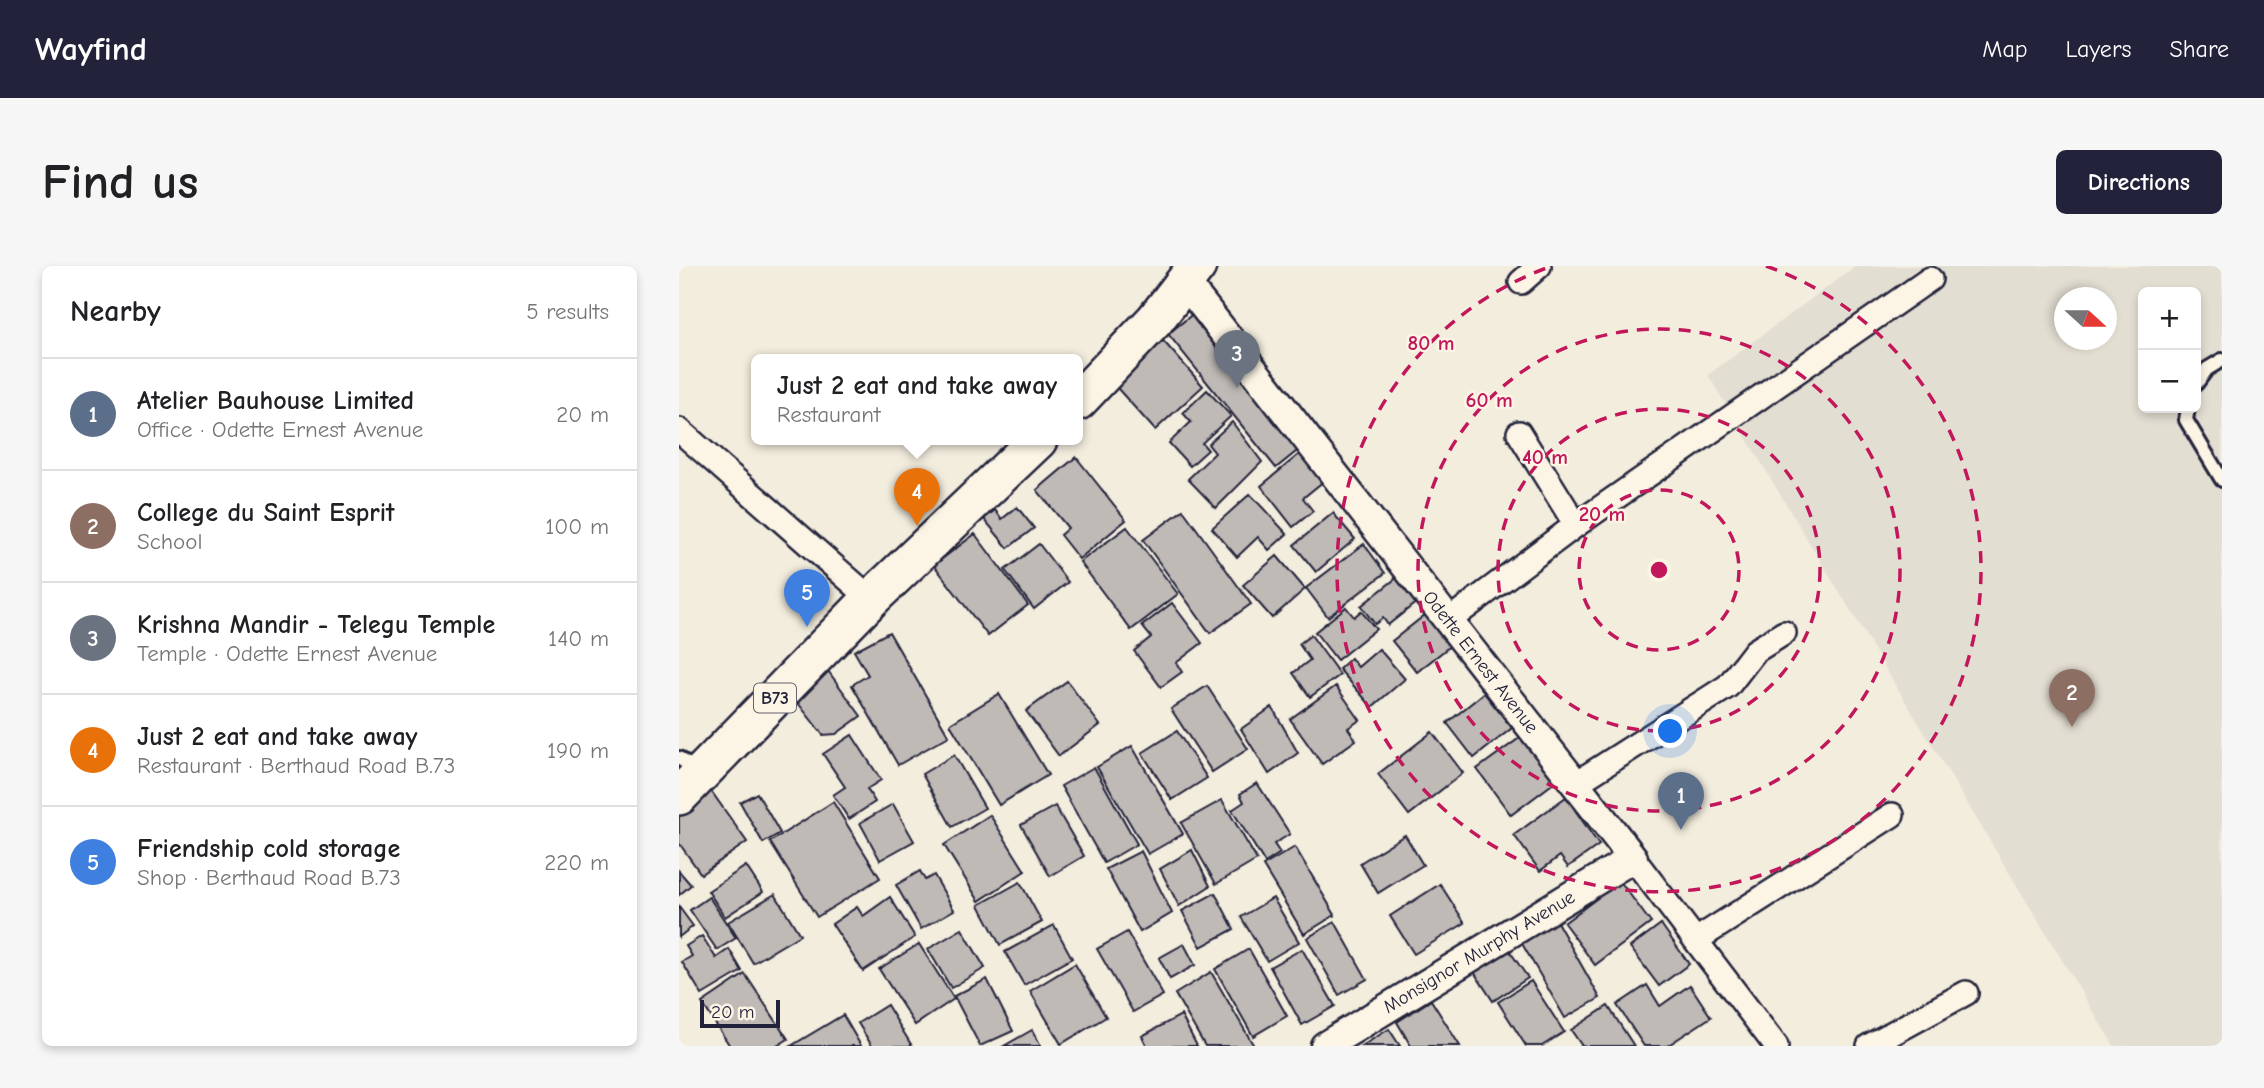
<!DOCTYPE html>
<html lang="en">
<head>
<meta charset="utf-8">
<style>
  body { margin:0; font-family:"Comic Neue",sans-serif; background:#f6f6f6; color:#202124 }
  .controls { position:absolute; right:21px; top:21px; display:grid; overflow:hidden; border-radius:10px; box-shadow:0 4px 10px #0003 }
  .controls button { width:63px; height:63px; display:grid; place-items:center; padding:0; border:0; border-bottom:2px solid #e0e0e0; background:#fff; color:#202124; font:35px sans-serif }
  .compass { position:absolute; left:1375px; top:21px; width:63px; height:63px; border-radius:50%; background:#fff; box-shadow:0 4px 10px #0003; rotate:111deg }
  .scale { position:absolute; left:21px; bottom:18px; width:80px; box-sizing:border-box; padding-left:7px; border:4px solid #22223b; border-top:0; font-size:19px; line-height:24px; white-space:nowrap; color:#22223b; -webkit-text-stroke:5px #fcf5e5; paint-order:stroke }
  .you { position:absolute; left:992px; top:466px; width:24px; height:24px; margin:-18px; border:5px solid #fff; border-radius:50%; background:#1a73e8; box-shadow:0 0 0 10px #1a73e833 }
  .badge { display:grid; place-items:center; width:46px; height:46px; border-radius:50%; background:#22223b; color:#fff; font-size:23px; font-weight:700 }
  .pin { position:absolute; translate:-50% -58px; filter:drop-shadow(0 2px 4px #0008) }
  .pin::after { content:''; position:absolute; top:37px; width:24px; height:21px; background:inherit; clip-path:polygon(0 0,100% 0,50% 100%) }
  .popup { position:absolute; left:72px; top:88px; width:332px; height:91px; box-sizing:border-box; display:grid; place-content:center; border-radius:10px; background:#fff; filter:drop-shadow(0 2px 5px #0005); font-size:23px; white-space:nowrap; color:#757577 }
  .popup b { font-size:26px; color:#202124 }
  .popup::after { content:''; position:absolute; left:50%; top:100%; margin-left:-14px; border:14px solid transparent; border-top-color:#fff }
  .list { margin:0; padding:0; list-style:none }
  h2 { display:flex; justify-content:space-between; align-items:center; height:91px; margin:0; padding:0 28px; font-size:30px }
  h2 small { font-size:23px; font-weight:400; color:#757577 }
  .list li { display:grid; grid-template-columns:46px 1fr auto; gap:21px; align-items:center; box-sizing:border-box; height:112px; padding:0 28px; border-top:2px solid #e0e0e0 }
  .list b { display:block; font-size:26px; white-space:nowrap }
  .list p { margin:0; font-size:23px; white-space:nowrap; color:#757577 }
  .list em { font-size:23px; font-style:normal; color:#757577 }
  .map { position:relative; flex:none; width:1543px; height:780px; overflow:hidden; border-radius:10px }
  header { display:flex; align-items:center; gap:42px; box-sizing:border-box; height:98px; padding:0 35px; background:#22223b; color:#fff }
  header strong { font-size:33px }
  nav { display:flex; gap:38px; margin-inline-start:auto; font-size:24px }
  .intro { display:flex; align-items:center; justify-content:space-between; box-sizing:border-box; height:168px; padding:0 42px }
  h1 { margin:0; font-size:49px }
  .button { padding:18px 32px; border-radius:10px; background:#22223b; color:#fff; font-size:24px; font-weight:700 }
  main { display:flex; gap:42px; padding:0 42px }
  aside { flex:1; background:#fff; border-radius:10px; box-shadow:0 4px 10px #0003 }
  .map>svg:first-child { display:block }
  .built { fill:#e3ded2; fill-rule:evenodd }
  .building { fill:#bfbab6; stroke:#22223b; stroke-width:2 }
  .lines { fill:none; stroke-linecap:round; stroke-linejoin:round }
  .service-casing { stroke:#22223b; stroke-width:18 }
  .minor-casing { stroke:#22223b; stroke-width:28 }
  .tertiary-casing { stroke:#22223b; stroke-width:33 }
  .primary-casing { stroke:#22223b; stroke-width:42 }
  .service { stroke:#fcf5e5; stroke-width:12 }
  .minor { stroke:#fcf5e5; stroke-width:23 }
  .tertiary { stroke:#fcf5e5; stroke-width:28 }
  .primary { stroke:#fcf5e5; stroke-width:37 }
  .ring { fill:none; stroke:#c2185b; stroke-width:3.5; stroke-dasharray:12 9 }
  .labels { text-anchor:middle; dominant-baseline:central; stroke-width:5; stroke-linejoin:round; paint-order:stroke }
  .shield { fill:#fcf5e5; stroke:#63616e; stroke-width:2 }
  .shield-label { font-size:18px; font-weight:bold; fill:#22223b }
  .street-label { font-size:19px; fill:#22223b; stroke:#fcf5e5 }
  .centre { fill:#c2185b; stroke:#fcf5e5; stroke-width:3.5 }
  .ring-label { font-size:21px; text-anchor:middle; font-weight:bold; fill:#c2185b; stroke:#fcf5e5; stroke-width:5; stroke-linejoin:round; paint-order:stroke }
</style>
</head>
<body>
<header>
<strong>Wayfind</strong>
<nav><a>Map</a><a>Layers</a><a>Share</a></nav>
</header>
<div class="intro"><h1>Find us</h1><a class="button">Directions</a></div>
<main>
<aside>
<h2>Nearby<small>5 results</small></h2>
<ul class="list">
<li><span class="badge" style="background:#5c6f8a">1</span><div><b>Atelier Bauhouse Limited</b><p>Office · Odette Ernest Avenue</p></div><em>20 m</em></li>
<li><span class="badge" style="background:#8d6e63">2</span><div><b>College du Saint Esprit</b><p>School</p></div><em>100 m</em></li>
<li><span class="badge" style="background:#6b7280">3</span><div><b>Krishna Mandir - Telegu Temple</b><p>Temple · Odette Ernest Avenue</p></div><em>140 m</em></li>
<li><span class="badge" style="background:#e8710a">4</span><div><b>Just 2 eat and take away</b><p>Restaurant · Berthaud Road B.73</p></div><em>190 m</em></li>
<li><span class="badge" style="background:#3f7fe0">5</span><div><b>Friendship cold storage</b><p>Shop · Berthaud Road B.73</p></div><em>220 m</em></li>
</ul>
</aside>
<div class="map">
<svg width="1543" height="780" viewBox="0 0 1543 780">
  <rect width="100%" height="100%" fill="#f3edde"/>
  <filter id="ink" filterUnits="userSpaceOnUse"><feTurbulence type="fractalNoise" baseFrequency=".0143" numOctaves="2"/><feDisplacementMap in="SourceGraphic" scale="14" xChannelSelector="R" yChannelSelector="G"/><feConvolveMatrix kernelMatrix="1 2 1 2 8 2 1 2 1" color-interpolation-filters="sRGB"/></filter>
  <g filter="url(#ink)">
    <!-- built -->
    <path class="built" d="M1177,0H1543V780H1435L1029,109ZM1464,26H1517V142H1464ZM1386,32H1428V74H1386Z"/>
    <!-- building -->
    <g class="building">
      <path d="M520,43L628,177L597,202L489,68Z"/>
      <path d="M479,69L524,120L476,164L430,113Z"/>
      <path d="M528,124L552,150L523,177L529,184L511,200L490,177L512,156L504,147Z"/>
      <path d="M553,156L583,196L537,242L509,213L536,187L529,178Z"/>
      <path d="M623,186L646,214L624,232L634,245L614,261L582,220Z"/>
      <path d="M397,191L447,254L400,293L381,269L389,262L358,224Z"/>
      <path d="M571,228L608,268L590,284L579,271L558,291L533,262Z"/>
      <path d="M338,241L355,262L329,282L305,253L316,244L323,253Z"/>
      <path d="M504,244L572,338L531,367L464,274Z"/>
      <path d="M654,247L676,273L637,306L615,279Z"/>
      <path d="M448,261L499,328L452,364L401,296Z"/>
      <path d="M296,268L349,339L309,370L255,299Z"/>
      <path d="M360,278L389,316L355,343L326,304Z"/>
      <path d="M685,278L706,307L649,351L627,322Z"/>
      <path d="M598,290L626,323L593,352L564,319Z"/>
      <path d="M720,310L739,335L709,359L704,352L696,358L682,340Z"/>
      <path d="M493,337L523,377L497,397L503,406L482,421L455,385L472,371L463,360Z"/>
      <path d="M667,341L675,351L682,345L697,363L658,394L636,366Z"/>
      <path d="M751,345L776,376L738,406L713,375Z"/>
      <path d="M210,366L270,470L219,499L173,419L189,409L175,385Z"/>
      <path d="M632,369L661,409L631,431L614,407L631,394L620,378Z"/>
      <path d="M700,383L726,413L693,441L660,403L672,392L679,401Z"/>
      <path d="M147,402L182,450L157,468L144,469L112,428Z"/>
      <path d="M388,415L421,459L380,490L347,445Z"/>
      <path d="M528,420L569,483L533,506L492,443Z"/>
      <path d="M657,420L681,454L669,462L677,474L643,498L611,453Z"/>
      <path d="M805,427L833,462L795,492L768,457Z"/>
      <path d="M320,428L369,509L320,539L271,458Z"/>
      <path d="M593,441L619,487L590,508L562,463Z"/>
      <path d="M498,465L528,512L493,534L463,487Z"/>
      <path d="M753,466L784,507L730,549L699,508Z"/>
      <path d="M846,468L880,513L832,549L798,503Z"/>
      <path d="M173,469L202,514L188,523L196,536L170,553L154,529L166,521L144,488Z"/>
      <path d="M453,480L504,568L469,588L418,501Z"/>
      <path d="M275,489L306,542L273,561L243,508Z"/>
      <path d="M415,501L458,578L425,597L382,520Z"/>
      <path d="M578,517L611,568L595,578L601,587L586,597L553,544L565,536L561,528Z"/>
      <path d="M30,522L68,576L22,608L0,577V543Z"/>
      <path d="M78,527L101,567L84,577L61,536Z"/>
      <path d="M887,531L920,579L889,601L881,590L861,605L835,569Z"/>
      <path d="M543,534L578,594L537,618L502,557Z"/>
      <path d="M154,536L201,612L138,651L91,576Z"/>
      <path d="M214,538L235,575L201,594L181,557Z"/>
      <path d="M376,540L405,590L371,610L342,559Z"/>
      <path d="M311,549L346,605L300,635L265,579Z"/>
      <path d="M726,569L744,599L699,627L681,597Z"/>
      <path d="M616,581L656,649L625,668L584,600Z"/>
      <path d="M513,584L531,620L500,640L481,603Z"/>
      <path d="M462,585L493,647L461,666L427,603Z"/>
      <path d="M67,600L84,626L46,651L29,625Z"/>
      <path d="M0,605L12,619L0,629Z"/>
      <path d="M241,605L246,614L255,609L275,644L242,663L217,619Z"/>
      <path d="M941,615L972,657L916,699L885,657Z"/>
      <path d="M341,616L363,656L321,679L300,639Z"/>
      <path d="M761,618L786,657L735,688L711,650Z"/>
      <path d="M536,627L555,663L522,681L503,645Z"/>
      <path d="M96,628L121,669L74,697L49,656Z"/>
      <path d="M30,631L57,672L38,684L11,644Z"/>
      <path d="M211,631L236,671L184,705L153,658L178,641L184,650Z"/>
      <path d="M594,632L620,676L588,695L562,651Z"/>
      <path d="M0,641L14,660L0,671Z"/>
      <path d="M656,656L688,713L660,729L628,672Z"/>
      <path d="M878,656L921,732L886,752L842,676Z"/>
      <path d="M982,658L1010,698L980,720L951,681Z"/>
      <path d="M375,659L393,692L345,719L326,686Z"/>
      <path d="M283,663L306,702L272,722L249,683Z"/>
      <path d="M448,666L484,729L454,746L418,683Z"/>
      <path d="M23,670L37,692L50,683L63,705L23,729L3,696L13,690L7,680Z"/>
      <path d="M240,678L275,733L236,759L200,703Z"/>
      <path d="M505,678L516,699L491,713L480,692Z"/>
      <path d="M828,681L849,712L814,735L793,703Z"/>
      <path d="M570,683L608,750L574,770L536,703Z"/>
      <path d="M623,683L656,740L623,759L591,701Z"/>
      <path d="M396,698L427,751L382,778L351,725Z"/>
      <path d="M532,706L575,780H526L496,728Z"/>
      <path d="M66,708L109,773L98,780H51L23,737Z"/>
      <path d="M308,713L334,765L301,780L275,730Z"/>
      <path d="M852,715L885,766L863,780H847L819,736Z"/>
      <path d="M968,719L981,740L1011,719L1032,751L988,780H965L938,739Z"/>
      <path d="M752,734L781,780H732L718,756Z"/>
      <path d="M208,739L233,780H193L179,757Z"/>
      <path d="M929,740L955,780H903L892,764Z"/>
      <path d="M164,749L182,780H112Z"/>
      <path d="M502,749L518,780H468L463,770Z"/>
      <path d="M710,763L721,780H683Z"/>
      <path d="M353,764L362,780H325Z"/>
    </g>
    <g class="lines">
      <!-- service casing -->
      <g class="service-casing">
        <g id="service">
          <path d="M1517,118L1528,103L1543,94"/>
          <path d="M1509,142L1507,154L1543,214"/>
          <path d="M0,492L19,506"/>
        </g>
      </g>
      <!-- minor casing -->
      <g class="minor-casing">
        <g id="minor">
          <path d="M842,16L860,0"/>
          <path d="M0,164L192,333"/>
          <path d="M840,167L897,259"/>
          <path d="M769,355L897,259L1251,13"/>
          <path d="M896,518L1049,420L1076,385L1105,367"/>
          <path d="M954,592L1097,780"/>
          <path d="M1017,674L1213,549"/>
          <path d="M1190,780L1287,727"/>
        </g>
      </g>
      <!-- tertiary casing -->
      <g class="tertiary-casing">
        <g id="tertiary">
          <path id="s1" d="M505,15L954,592L646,780"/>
        </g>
      </g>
      <!-- primary casing -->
      <g class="primary-casing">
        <g id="primary">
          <path d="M399,135L476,54L518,0"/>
          <path d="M0,530L192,333L359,174"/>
        </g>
      </g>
      <!-- service -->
      <use href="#service" class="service"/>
      <!-- minor -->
      <use href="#minor" class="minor"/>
      <!-- tertiary -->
      <use href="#tertiary" class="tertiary"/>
      <!-- primary -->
      <use href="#primary" class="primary"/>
    </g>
  </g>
  <!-- distance rings -->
  <g class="ring">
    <circle cx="980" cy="304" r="80"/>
    <circle cx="980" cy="304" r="161"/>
    <circle cx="980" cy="304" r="241"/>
    <path d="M1087 0A322 322 0 1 1 873 0"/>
  </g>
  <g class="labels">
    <!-- shield labels -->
    <rect class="shield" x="75" y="417.5" width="42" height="29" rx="5"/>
    <g class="shield-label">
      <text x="96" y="432">B73</text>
    </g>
    <!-- street labels -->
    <g class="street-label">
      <text stroke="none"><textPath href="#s1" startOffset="483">Odette Ernest Avenue</textPath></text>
      <text transform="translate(800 686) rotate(-31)">Monsignor Murphy Avenue</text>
    </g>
  </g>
  <circle cx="980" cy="304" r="10" class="centre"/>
  <g class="ring-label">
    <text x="752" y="84">80 m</text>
    <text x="810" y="141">60 m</text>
    <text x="866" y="198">40 m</text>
    <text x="923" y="255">20 m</text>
  </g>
</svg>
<div class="controls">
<button>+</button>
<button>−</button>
</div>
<svg class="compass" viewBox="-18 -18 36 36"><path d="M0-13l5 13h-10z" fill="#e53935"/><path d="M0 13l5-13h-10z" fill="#757577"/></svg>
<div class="scale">20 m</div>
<div class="you"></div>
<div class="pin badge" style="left:1002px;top:564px;background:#5c6f8a">1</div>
<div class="pin badge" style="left:1393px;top:461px;background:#8d6e63">2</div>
<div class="pin badge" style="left:558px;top:122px;background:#6b7280">3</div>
<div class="pin badge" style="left:238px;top:260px;background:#e8710a">4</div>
<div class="popup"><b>Just 2 eat and take away</b>Restaurant</div>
<div class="pin badge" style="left:128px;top:361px;background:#3f7fe0">5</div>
</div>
</main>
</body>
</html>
